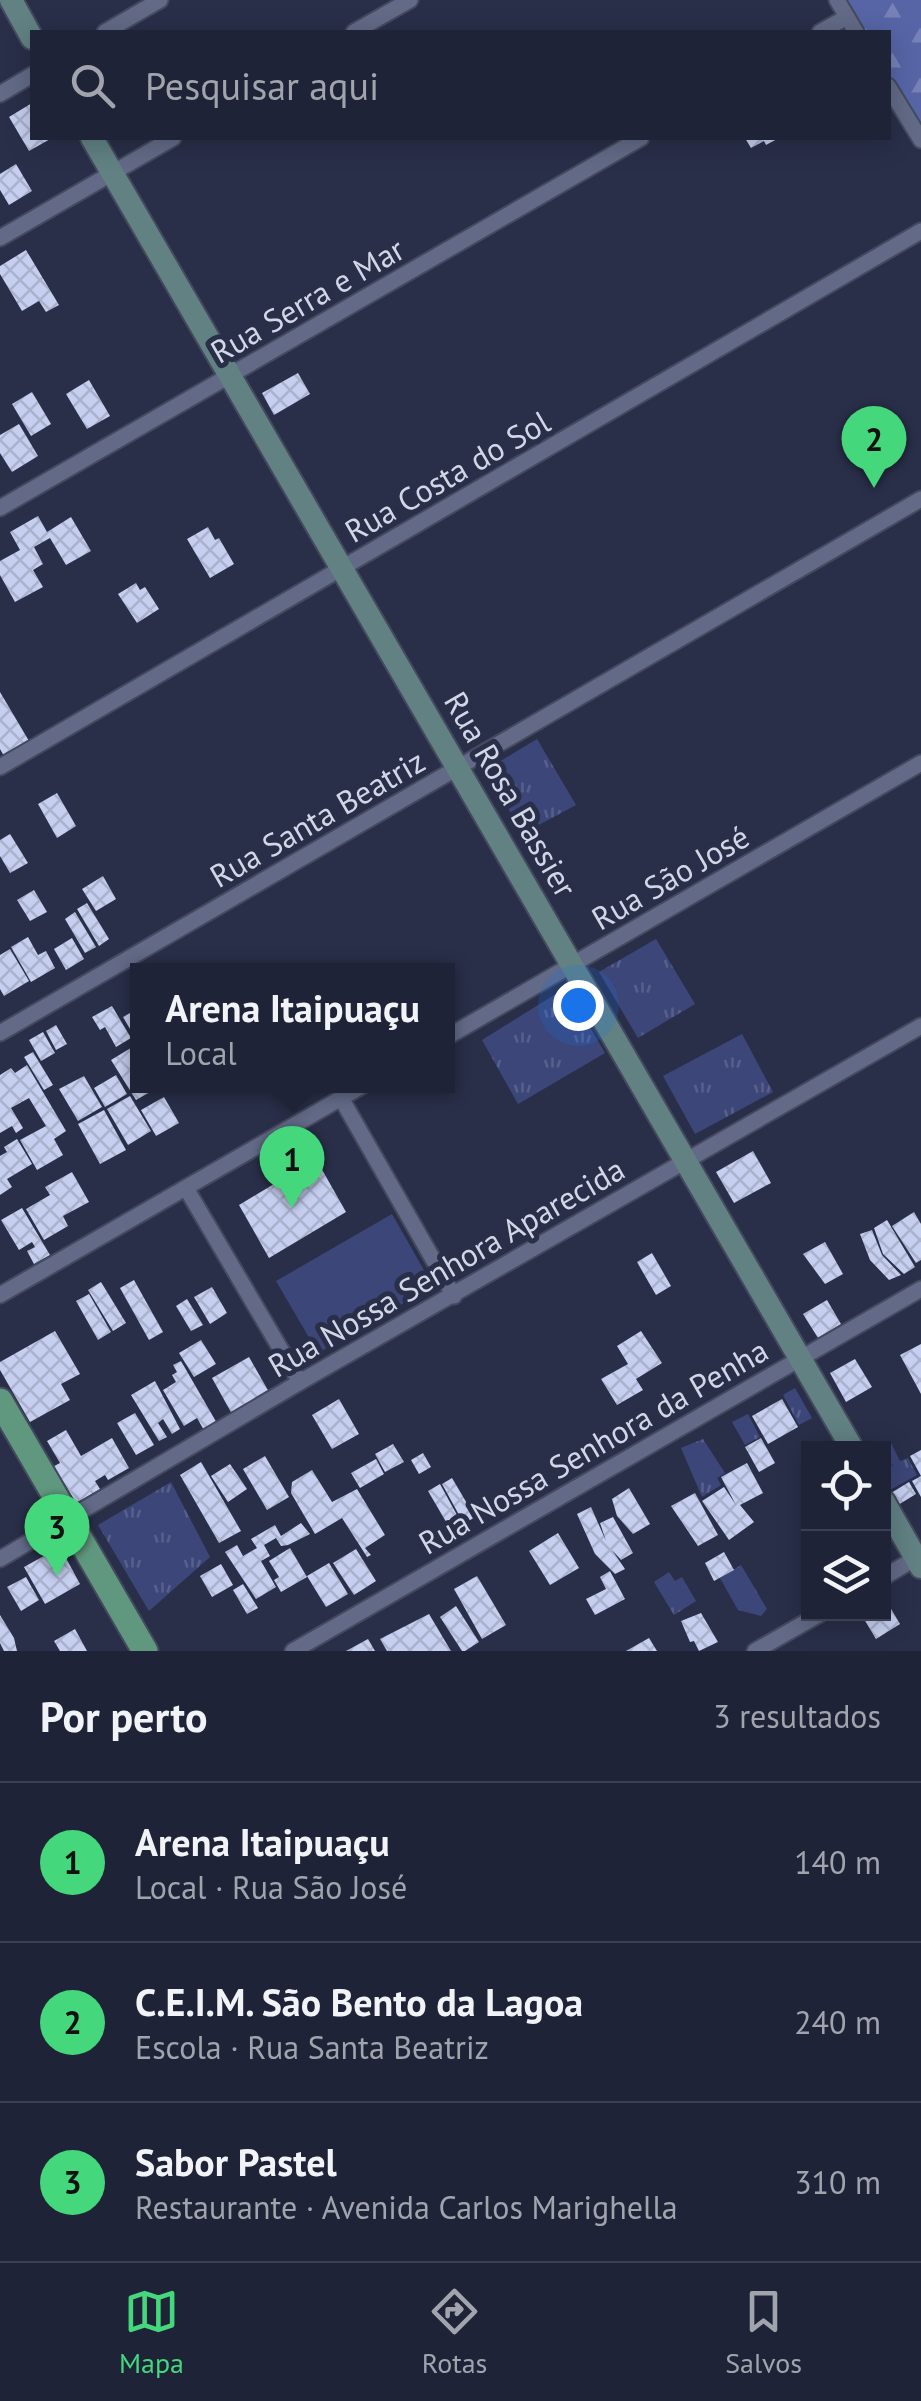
<!DOCTYPE html>
<html lang="pt">
<head>
<meta charset="utf-8">
<style>
  body { margin:0; font-family:"PT Sans",sans-serif; background:#272b3f; color:#f1f3f6 }
  .controls { position:absolute; right:30px; bottom:30px; display:grid; overflow:hidden; border-radius:0px; box-shadow:0 5px 25px #0003 }
  .controls button { width:90px; height:90px; display:grid; place-items:center; padding:0; border:0; border-bottom:2px solid #3c4052; background:#1f2337; color:#f1f3f6; font:50px sans-serif }
  .you { position:absolute; left:578px; top:1005px; width:35px; height:35px; margin:-25px; border:8px solid #fff; border-radius:50%; background:#1a73e8; box-shadow:0 0 0 15px #1a73e833 }
  .badge { display:grid; place-items:center; width:65px; height:65px; border-radius:50%; background:#44d77b; color:#111; font-size:32px; font-weight:700 }
  .pin { position:absolute; translate:-50% -82px; filter:drop-shadow(0 2px 5px #0008) }
  .pin::after { content:''; position:absolute; top:52px; width:35px; height:30px; background:inherit; clip-path:polygon(0 0,100% 0,50% 100%) }
  .popup { position:absolute; left:130px; top:963px; width:325px; height:130px; box-sizing:border-box; display:grid; place-content:center; border-radius:0px; background:#1f2337; filter:drop-shadow(0 2px 8px #0005); font-size:32px; white-space:nowrap; color:#a1a4ad }
  .popup b { font-size:38px; color:#f1f3f6 }
  .popup::after { content:''; position:absolute; left:50%; top:100%; margin-left:-20px; border:20px solid transparent; border-top-color:#1f2337 }
  .list { margin:0; padding:0; list-style:none }
  h2 { display:flex; justify-content:space-between; align-items:center; height:130px; margin:0; padding:0 40px; font-size:42px }
  h2 small { font-size:32px; font-weight:400; color:#a1a4ad }
  .list li { display:grid; grid-template-columns:65px 1fr auto; gap:30px; align-items:center; box-sizing:border-box; height:160px; padding:0 40px; border-top:2px solid #3c4052 }
  .list b { display:block; font-size:38px; white-space:nowrap }
  .list p { margin:0; font-size:32px; white-space:nowrap; color:#a1a4ad }
  .list em { font-size:32px; font-style:normal; color:#a1a4ad }
  .icon { flex:none; width:55px; height:55px; fill:none; stroke:currentColor; stroke-width:2; stroke-linecap:round; stroke-linejoin:round }
  .map { position:relative; flex:none; width:921px; height:1651px; overflow:hidden }
  .search { position:absolute; background:#1f2337; box-shadow:0 5px 25px #0003; left:30px; right:30px; top:30px; height:110px; display:flex; align-items:center; gap:25px; box-sizing:border-box; padding:0 35px; border-radius:0px; color:#a1a4ad; font-size:38px }
  .sheet { height:610px; background:#1f2337 }
  nav { display:flex; justify-content:space-around; align-items:center; box-sizing:border-box; height:140px; border-top:2px solid #3c4052; background:#1f2337; font-size:28px; color:#a1a4ad }
  nav a { display:grid; justify-items:center; gap:5px }
  nav .on { color:#44d77b }
  .map>svg:first-child { display:block }
  .grass { fill:url(#grass-tufts) }
  .forest { fill:url(#forest-firs) }
  .pitch { fill:#3c4679 }
  .building { fill:url(#building-cross-hatch) }
  .lines { fill:none; stroke-linecap:round; stroke-linejoin:round }
  .street-casing { stroke:#44495e; stroke-width:19 }
  .secondary-casing { stroke:#44495e; stroke-width:26 }
  .primary-casing { stroke:#44495e; stroke-width:29 }
  .street { stroke:#626a87; stroke-width:15 }
  .secondary { stroke:#618183; stroke-width:22 }
  .primary { stroke:#60987f; stroke-width:25 }
  .labels { text-anchor:middle; dominant-baseline:central; stroke-width:10; stroke-linejoin:round; paint-order:stroke }
  .street-label { font-size:32px; fill:#d2d7e7; stroke:#292f49 }
</style>
</head>
<body>
<div class="map">
<svg width="921" height="1651" viewBox="0 0 921 1651">
  <defs>
    <pattern id="grass-tufts" width="24" height="20" patternUnits="userSpaceOnUse" patternTransform="scale(2.5)"><rect width="24" height="20" fill="#3c4679"/><path d="M3 7l-1-3M5 7V3M7 7l1-3M15 17l-1-3M17 17v-4M19 17l1-3" fill="none" stroke="#57608c"/></pattern>
    <pattern id="forest-firs" width="22" height="20" patternUnits="userSpaceOnUse" patternTransform="scale(2.5)"><rect width="22" height="20" fill="#5765a7"/><path d="M5 1l3.5 6h-7zM16 11l3.5 6h-7z" fill="#7681b7"/></pattern>
    <pattern id="building-cross-hatch" width="8" height="8" patternUnits="userSpaceOnUse" patternTransform="scale(2.5)"><rect width="8" height="8" fill="#c6cff0"/><path d="M0 0l8 8M0 8l8-8" fill="none" stroke="#abb2ce"/></pattern>
  </defs>
  <rect width="100%" height="100%" fill="#292f49"/>
  <!-- grass -->
  <g class="grass">
    <path d="M537,739L576,805L522,834L487,769Z"/>
    <path d="M656,939L695,1004L638,1038L599,972Z"/>
    <path d="M567,987L605,1053L518,1104L482,1040Z"/>
    <path d="M742,1034L773,1092L695,1134L663,1076Z"/>
    <path d="M795,1388L812,1418L799,1425L783,1395Z"/>
    <path d="M748,1414L760,1437L745,1445L732,1422Z"/>
    <path d="M703,1439L725,1473L717,1478L721,1485L702,1497L681,1448Z"/>
    <path d="M890,1441L900,1461L908,1458L917,1475L890,1490L884,1471L896,1463L884,1469V1448H875Z"/>
    <path d="M171,1482L210,1557L149,1611L98,1525Z"/>
    <path d="M741,1565L767,1609L761,1616L738,1610L720,1578Z"/>
    <path d="M669,1572L675,1581L682,1577L696,1601L674,1615L654,1582Z"/>
  </g>
  <!-- forest -->
  <path class="forest" d="M839,0H921V135L889,82L888,32H859Z"/>
  <!-- pitch -->
  <path class="pitch" d="M392,1214L433,1286L318,1353L276,1281Z"/>
  <!-- building -->
  <g class="building">
    <path d="M32,103V138H52L29,151L9,117Z"/>
    <path d="M745,138H779L766,145L764,141L751,148Z"/>
    <path d="M16,164L32,191L9,205L0,190V174Z"/>
    <path d="M26,250L59,305L46,312L39,301L22,311L0,274V266Z"/>
    <path d="M298,373L310,394L274,415L262,393Z"/>
    <path d="M89,380L110,416L87,429L66,394Z"/>
    <path d="M32,392L51,424L31,436L12,404Z"/>
    <path d="M19,424L38,456L12,472L0,453V435Z"/>
    <path d="M38,516L47,532L71,517L91,551L66,565L50,538L34,547L43,564L33,570L43,587L15,602L0,575V561L20,550L10,532Z"/>
    <path d="M208,527L215,540L219,538L234,564L210,578L187,539Z"/>
    <path d="M136,583L140,590L145,587L159,609L137,623L118,594Z"/>
    <path d="M0,692L29,741L4,756L0,749Z"/>
    <path d="M57,793L76,826L57,838L38,804Z"/>
    <path d="M10,834L28,863L10,873L0,856V840Z"/>
    <path d="M103,876L116,899L96,911L82,889Z"/>
    <path d="M34,890L47,912L30,921L17,900Z"/>
    <path d="M87,903L109,939L99,946L77,909Z"/>
    <path d="M75,912L96,947L85,953L65,919Z"/>
    <path d="M28,937L38,955L46,951L55,968L31,982L11,947Z"/>
    <path d="M72,938L84,959L66,970L54,949Z"/>
    <path d="M10,949L29,981L4,996L0,989V955Z"/>
    <path d="M112,1006L131,1038L116,1047L105,1027L100,1030L92,1017Z"/>
    <path d="M137,1009V1041L123,1017Z"/>
    <path d="M56,1025L67,1044L56,1050L46,1031Z"/>
    <path d="M43,1032L55,1053L41,1061L29,1040Z"/>
    <path d="M134,1046L137,1086H161L136,1100L111,1060Z"/>
    <path d="M33,1052L53,1085L44,1090L24,1057Z"/>
    <path d="M27,1065L66,1131L54,1139L63,1155L37,1170L20,1140L46,1126L29,1098L11,1108L23,1128L16,1133L12,1126L0,1133V1075L11,1068L15,1073Z"/>
    <path d="M116,1075L127,1094L105,1107L94,1088Z"/>
    <path d="M84,1076L102,1107L78,1121L59,1089Z"/>
    <path d="M130,1096L151,1131L128,1145L107,1109Z"/>
    <path d="M164,1097L179,1123L156,1136L141,1110Z"/>
    <path d="M104,1110L126,1150L100,1164L78,1124Z"/>
    <path d="M17,1139L32,1164L7,1179L12,1187L0,1195V1156L7,1152L4,1147Z"/>
    <path d="M753,1151L771,1183L734,1203L716,1172Z"/>
    <path d="M316,1159L346,1212L269,1258L239,1205Z"/>
    <path d="M72,1172L89,1202L63,1216L68,1226L44,1240L26,1209L50,1195L45,1187Z"/>
    <path d="M22,1208L50,1255L34,1264L27,1251L35,1247L32,1242L19,1250L1,1220Z"/>
    <path d="M914,1212L921,1224V1260L916,1263L892,1226Z"/>
    <path d="M887,1220L915,1267L904,1274L883,1254L874,1228Z"/>
    <path d="M872,1230L882,1255L901,1275L889,1280L870,1260L860,1234Z"/>
    <path d="M825,1242L843,1274L825,1284L803,1254Z"/>
    <path d="M652,1253L671,1286L656,1295L637,1262Z"/>
    <path d="M134,1280L163,1332L149,1340L120,1288Z"/>
    <path d="M101,1282L126,1323L113,1331L88,1290Z"/>
    <path d="M212,1287L227,1313L210,1324L194,1297Z"/>
    <path d="M89,1294L111,1332L98,1340L76,1301Z"/>
    <path d="M187,1299L203,1325L191,1331L176,1306Z"/>
    <path d="M827,1300L841,1324L818,1338L803,1314Z"/>
    <path d="M55,1331L80,1374L61,1384L70,1400L30,1422L0,1370V1362Z"/>
    <path d="M641,1331L662,1363L636,1379L643,1390L617,1405L601,1379L628,1364L617,1346Z"/>
    <path d="M201,1340L216,1364L194,1377L179,1353Z"/>
    <path d="M921,1344V1394L900,1355Z"/>
    <path d="M249,1357L269,1392L232,1414L212,1378Z"/>
    <path d="M855,1359L872,1387L846,1402L830,1373Z"/>
    <path d="M181,1361L218,1425L205,1432L197,1418L184,1426L163,1390L176,1382L172,1375L177,1372L173,1365Z"/>
    <path d="M155,1381L180,1429L172,1434L163,1419L158,1423L167,1437L159,1441L131,1395Z"/>
    <path d="M339,1399L359,1434L332,1449L312,1415Z"/>
    <path d="M782,1399L798,1427L768,1444L752,1416Z"/>
    <path d="M135,1413L154,1445L136,1455L117,1423Z"/>
    <path d="M66,1430L81,1456L112,1438L129,1468L108,1480L105,1475L95,1481L100,1489L76,1503L54,1466L60,1463L47,1441Z"/>
    <path d="M761,1438L775,1463L759,1472L745,1447Z"/>
    <path d="M393,1444L404,1462L385,1472L375,1454Z"/>
    <path d="M921,1450V1497L912,1481L921,1476L910,1456Z"/>
    <path d="M423,1453L431,1467L419,1474L411,1460Z"/>
    <path d="M265,1456L289,1497L267,1510L243,1469Z"/>
    <path d="M376,1459L384,1474L360,1488L351,1473Z"/>
    <path d="M201,1462L241,1531L219,1543L180,1475Z"/>
    <path d="M747,1463L763,1493L740,1505L754,1522L729,1540L702,1501L724,1487L736,1505L721,1477Z"/>
    <path d="M230,1464L247,1489L228,1502L211,1476Z"/>
    <path d="M312,1470L332,1502L357,1489L385,1535L365,1548L371,1555L367,1557L369,1560L342,1518L315,1534L291,1493L292,1482Z"/>
    <path d="M452,1478L475,1517L464,1524L442,1484Z"/>
    <path d="M909,1482L916,1494L898,1505L891,1493Z"/>
    <path d="M440,1484L463,1526L452,1532L428,1491Z"/>
    <path d="M629,1488L650,1524L633,1534L617,1516L612,1499Z"/>
    <path d="M695,1493L718,1535L698,1546L671,1506Z"/>
    <path d="M591,1507L606,1541L600,1523L613,1517L633,1553L621,1560L612,1550L625,1569L615,1574L595,1554L577,1514Z"/>
    <path d="M301,1523L310,1534L288,1545L281,1546L276,1538L264,1545L270,1556L261,1561L276,1587L256,1599L225,1552L237,1545L243,1556L257,1548L251,1539L275,1525L281,1536Z"/>
    <path d="M558,1533L579,1568L550,1585L529,1551Z"/>
    <path d="M60,1547L80,1584L45,1604L24,1567Z"/>
    <path d="M290,1548L307,1577L281,1592L274,1580L279,1577L269,1561Z"/>
    <path d="M356,1549L376,1581L354,1595L333,1563Z"/>
    <path d="M724,1552L734,1570L714,1581L705,1563Z"/>
    <path d="M329,1563L348,1594L326,1607L307,1576Z"/>
    <path d="M221,1564L233,1585L212,1597L200,1576Z"/>
    <path d="M610,1571L625,1599L595,1615L586,1599L606,1589L600,1577Z"/>
    <path d="M477,1576L506,1625L482,1639L454,1589Z"/>
    <path d="M26,1577L39,1600L21,1611L7,1587Z"/>
    <path d="M243,1584L258,1608L247,1614L233,1590Z"/>
    <path d="M884,1597L900,1624L876,1639L861,1614H884Z"/>
    <path d="M456,1606L479,1642L465,1651H462L440,1617Z"/>
    <path d="M701,1613L718,1642L699,1651L694,1641L690,1642L681,1621Z"/>
    <path d="M429,1614L451,1651H387L380,1639Z"/>
    <path d="M0,1615L14,1638L17,1651H4L0,1643Z"/>
    <path d="M75,1629L87,1651H60L54,1641Z"/>
    <path d="M649,1638L657,1651H626Z"/>
    <path d="M368,1639L375,1651H346Z"/>
  </g>
  <g class="lines">
    <!-- street casing -->
    <g class="street-casing">
      <g id="street">
        <path d="M837,0L856,32"/>
        <path d="M105,32L160,0"/>
        <path d="M354,32L410,0"/>
        <path d="M820,32L847,17"/>
        <path d="M888,86L921,140"/>
        <path d="M0,94L32,75"/>
        <path d="M0,238L173,138"/>
        <path d="M0,508L641,138"/>
        <path d="M0,767L921,231"/>
        <path d="M0,1033L921,499"/>
        <path d="M447,1037L921,763"/>
        <path d="M341,1098L454,1296"/>
        <path d="M186,1188L300,1382"/>
        <path d="M0,1295L362,1086"/>
        <path d="M0,1559L300,1382L921,1026"/>
        <path d="M884,1577L921,1555"/>
        <path d="M293,1651L921,1289"/>
        <path d="M755,1651L820,1614"/>
      </g>
    </g>
    <!-- secondary casing -->
    <g class="secondary-casing">
      <g id="secondary">
        <path d="M11,0L32,38"/>
        <path d="M92,138L852,1448"/>
        <path d="M884,1502L921,1567"/>
      </g>
    </g>
    <!-- primary casing -->
    <g class="primary-casing">
      <path id="primary" d="M0,1401L145,1651"/>
    </g>
    <!-- street -->
    <use href="#street" class="street"/>
    <!-- secondary -->
    <use href="#secondary" class="secondary"/>
    <!-- primary -->
    <use href="#primary" class="primary"/>
  </g>
  <g class="labels">
    <!-- street labels -->
    <g class="street-label">
      <text transform="translate(307 300) rotate(-30)">Rua Serra e Mar</text>
      <text transform="translate(447 476) rotate(-30)">Rua Costa do Sol</text>
      <text transform="translate(511 794) rotate(60)">Rua Rosa Bassier</text>
      <text transform="translate(317 818) rotate(-30)">Rua Santa Beatriz</text>
      <text transform="translate(670 877) rotate(-30)">Rua São José</text>
      <text transform="translate(446 1267) rotate(-30)">Rua Nossa Senhora Aparecida</text>
      <text transform="translate(593 1446) rotate(-30)">Rua Nossa Senhora da Penha</text>
    </g>
  </g>
</svg>
<div class="controls">
<button><svg class="icon" aria-label="locate" viewBox="0 0 24 24"><circle cx="12" cy="12" r="6"/><path d="M12 2v4M12 18v4M2 12h4M18 12h4"/></svg></button>
<button><svg class="icon" aria-label="layers" viewBox="0 0 24 24"><path d="M12 4l9 5-9 5-9-5zM3 14l9 5 9-5"/></svg></button>
</div>
<div class="you"></div>
<div class="pin badge" style="left:292px;top:1208px">1</div>
<div class="popup"><b>Arena Itaipuaçu</b>Local</div>
<div class="pin badge" style="left:874px;top:488px">2</div>
<div class="pin badge" style="left:57px;top:1576px">3</div>
<div class="search"><svg class="icon" aria-label="search" viewBox="0 0 24 24"><circle cx="10" cy="10" r="6"/><path d="M15 15l6 6"/></svg>Pesquisar aqui</div>
</div>
<section class="sheet">
<h2>Por perto<small>3 resultados</small></h2>
<ul class="list">
<li><span class="badge">1</span><div><b>Arena Itaipuaçu</b><p>Local · Rua São José</p></div><em>140 m</em></li>
<li><span class="badge">2</span><div><b>C.E.I.M. São Bento da Lagoa</b><p>Escola · Rua Santa Beatriz</p></div><em>240 m</em></li>
<li><span class="badge">3</span><div><b>Sabor Pastel</b><p>Restaurante · Avenida Carlos Marighella</p></div><em>310 m</em></li>
</ul>
</section>
<nav>
<a class="on"><svg class="icon" aria-label="map" viewBox="0 0 24 24"><path d="M3 6l6-2 6 2 6-2v14l-6 2-6-2-6 2zM9 4v14M15 6v14"/></svg>Mapa</a>
<a><svg class="icon" aria-label="directions" viewBox="0 0 24 24"><path d="M12 3l9 9-9 9-9-9zM9 14v-3h6M13 9l2 2-2 2"/></svg>Rotas</a>
<a><svg class="icon" aria-label="saved" viewBox="0 0 24 24"><path d="M7 4h10v16l-5-4-5 4z"/></svg>Salvos</a>
</nav>
</body>
</html>
